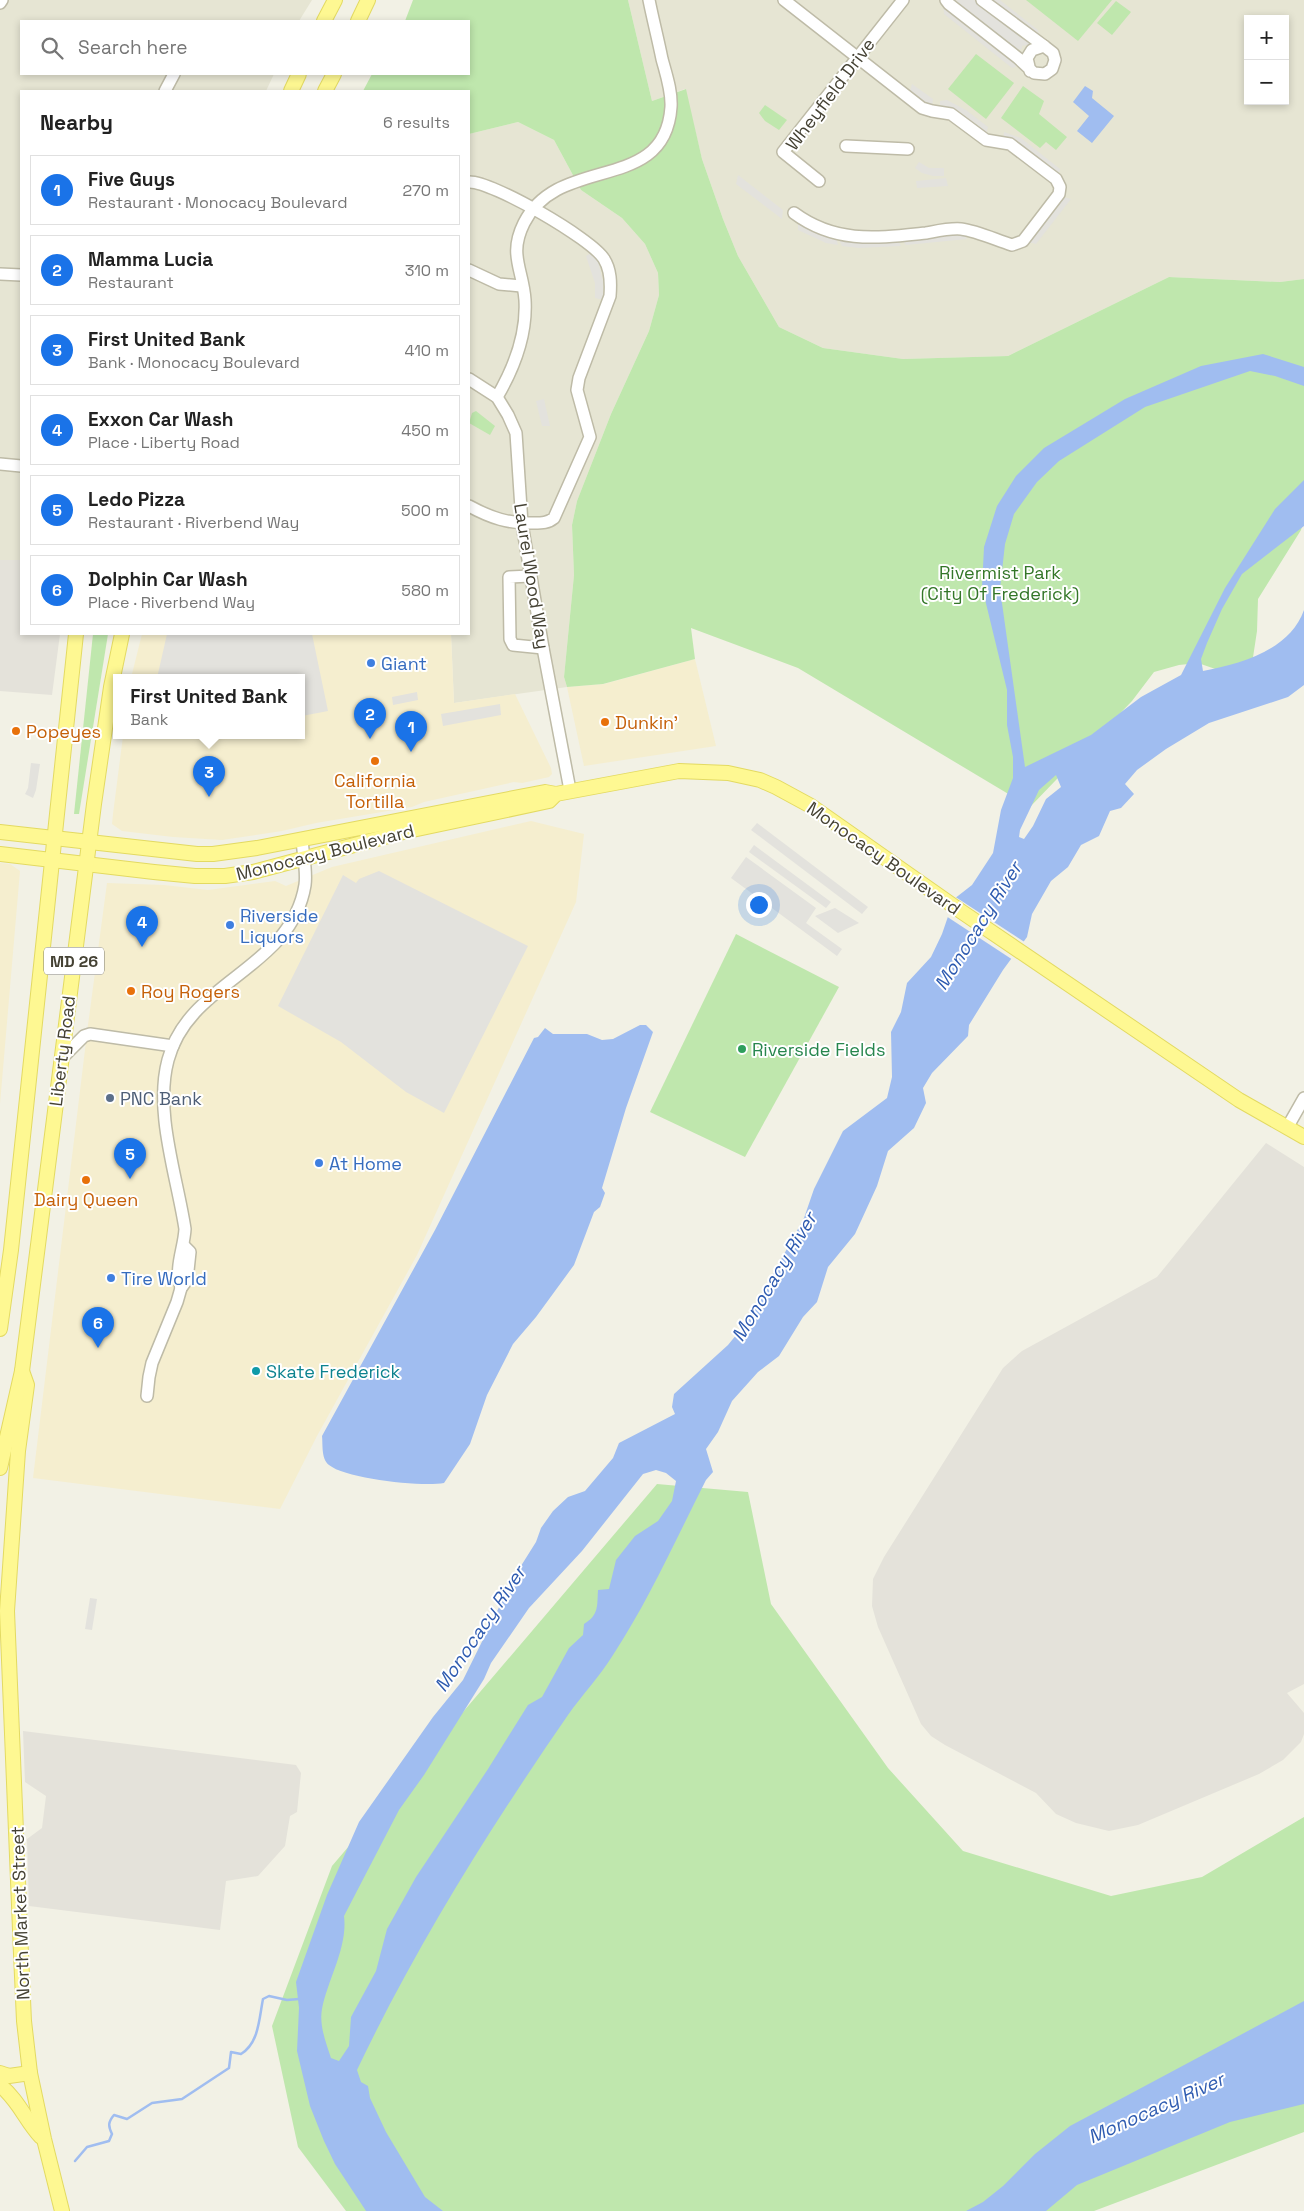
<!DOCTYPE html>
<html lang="en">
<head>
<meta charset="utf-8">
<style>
  body { margin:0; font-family:"Space Grotesk",sans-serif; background:#f2f2f2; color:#222 }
  .controls { position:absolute; right:15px; top:15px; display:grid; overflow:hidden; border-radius:0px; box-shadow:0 2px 8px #0003 }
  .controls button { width:45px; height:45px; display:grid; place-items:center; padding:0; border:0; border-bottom:1px solid #e0e0e0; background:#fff; color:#222; font:25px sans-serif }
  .you { position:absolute; left:758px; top:904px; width:18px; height:18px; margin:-12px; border:4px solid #fff; border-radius:50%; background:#1a73e8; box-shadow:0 0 0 8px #1a73e833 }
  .badge { display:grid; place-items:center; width:32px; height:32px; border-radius:50%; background:#1a73e8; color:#fff; font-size:16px; font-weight:700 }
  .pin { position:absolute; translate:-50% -41px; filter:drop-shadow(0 1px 2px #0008) }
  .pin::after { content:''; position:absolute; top:26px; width:18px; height:15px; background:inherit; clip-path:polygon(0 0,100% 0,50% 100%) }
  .popup { position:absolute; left:113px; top:674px; width:192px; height:65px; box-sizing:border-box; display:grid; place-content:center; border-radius:0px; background:#fff; filter:drop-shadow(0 1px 4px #0005); font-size:16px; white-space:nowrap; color:#767676 }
  .popup b { font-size:19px; color:#222 }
  .popup::after { content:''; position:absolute; left:50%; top:100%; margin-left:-10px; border:10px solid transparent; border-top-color:#fff }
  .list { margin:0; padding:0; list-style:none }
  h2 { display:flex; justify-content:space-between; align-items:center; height:65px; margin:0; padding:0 20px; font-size:21px }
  h2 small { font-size:16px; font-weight:400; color:#767676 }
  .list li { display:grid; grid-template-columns:32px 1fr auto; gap:15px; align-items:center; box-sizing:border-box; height:70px; margin:0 10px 10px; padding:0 10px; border:1px solid #e0e0e0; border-radius:0px }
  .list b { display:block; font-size:19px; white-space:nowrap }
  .list p { margin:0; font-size:16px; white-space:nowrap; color:#767676 }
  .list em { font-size:16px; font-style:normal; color:#767676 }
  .icon { flex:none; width:28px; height:28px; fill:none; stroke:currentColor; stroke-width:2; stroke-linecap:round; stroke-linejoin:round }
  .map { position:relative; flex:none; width:1304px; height:2211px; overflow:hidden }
  .search { position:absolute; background:#fff; box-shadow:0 2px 8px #0003; left:20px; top:20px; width:450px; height:55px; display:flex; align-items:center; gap:12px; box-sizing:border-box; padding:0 18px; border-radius:0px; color:#767676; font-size:19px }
  .panel { position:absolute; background:#fff; box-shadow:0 2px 8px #0003; left:20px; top:90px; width:450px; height:545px; border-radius:0px }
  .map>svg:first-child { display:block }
  .residential { fill:#e6e5d3; fill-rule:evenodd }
  .commercial { fill:#f5eecf }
  .industrial { fill:#e4e2da }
  .green { fill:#bfe7ad }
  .parking { fill:#e3e2dd }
  .water { fill:#a0bdf0; fill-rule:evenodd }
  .pier { fill:#f2f1e5 }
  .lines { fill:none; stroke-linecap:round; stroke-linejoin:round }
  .stream { stroke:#a0bdf0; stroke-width:2.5 }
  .minor-casing { stroke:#bebba7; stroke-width:14 }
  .major-casing { stroke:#e3da62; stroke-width:16 }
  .minor { stroke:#fff; stroke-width:11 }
  .major { stroke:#fef892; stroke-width:14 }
  .shop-dot { fill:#3f7fe0; stroke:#fff; stroke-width:2 }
  .food-dot { fill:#e8710a; stroke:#fff; stroke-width:2 }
  .leisure-dot { fill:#2e9e5b; stroke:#fff; stroke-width:2 }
  .service-dot { fill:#5c6f8a; stroke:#fff; stroke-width:2 }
  .culture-dot { fill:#0f9aa8; stroke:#fff; stroke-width:2 }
  .labels { text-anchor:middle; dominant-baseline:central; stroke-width:4; stroke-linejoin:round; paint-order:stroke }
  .shield { fill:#fff; stroke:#7d7b71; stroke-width:1 }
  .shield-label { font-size:16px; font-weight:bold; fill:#454234 }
  .street-label { font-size:18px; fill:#454234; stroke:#fff }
  .park-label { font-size:18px; fill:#337628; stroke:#fff }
  .shop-label { font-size:18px; fill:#366cbe; stroke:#fff; text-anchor:start }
  .food-label { font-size:18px; fill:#c56008; stroke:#fff; text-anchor:start }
  .leisure-label { font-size:18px; fill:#27864d; stroke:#fff; text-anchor:start }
  .service-label { font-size:18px; fill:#4e5e75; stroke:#fff; text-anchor:start }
  .culture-label { font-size:18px; fill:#0d838f; stroke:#fff; text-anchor:start }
  .water-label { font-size:19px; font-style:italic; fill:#2e5bb0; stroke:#fff }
</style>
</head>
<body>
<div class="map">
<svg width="1304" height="2211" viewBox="0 0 1304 2211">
  <rect width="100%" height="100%" fill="#f2f1e5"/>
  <!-- residential -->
  <g class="residential">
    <path d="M0,0H312L299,21H21V74H274L266,91H21V560H0Z"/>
    <path d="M628,0H1304V279L1280,282L1169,277L1008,356L903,359L823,348L779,327L738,256L723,219L702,159L685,89L652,101ZM1248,19H1285V101H1248Z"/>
    <path d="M518,122L554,140L581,190L622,218L645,244L658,273L659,295L649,331L611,414L577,501L572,525L574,575L564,677L567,687L454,703L451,634H469V134Z"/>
  </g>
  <!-- commercial -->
  <g class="commercial">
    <path d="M142,634H451L454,703L515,694L551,768L552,774L549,777L522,783L514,782L424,802L412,807L316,823L282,831L222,840L173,837L122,831L112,824L113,814L123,736H302V678H131Z"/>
    <path d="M695,659L716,746L584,766L567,687L604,684Z"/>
    <path d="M531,821L584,834L576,902L417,1255L317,1436L280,1509L33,1478L88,1025L107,883L164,885L208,890L275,881L286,886L332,867Z"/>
    <path d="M0,863L10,864L20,871L0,1104Z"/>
  </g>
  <!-- industrial -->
  <g class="industrial">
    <path d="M0,560H21V634H60L52,695L0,691Z"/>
    <path d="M1266,1143L1304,1167V1684L1287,1693L1304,1713V1734L1301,1742L1283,1760L1259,1774L1138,1825L1109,1831L1076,1823L1056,1814L1036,1793L945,1745L931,1736L921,1724L878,1627L872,1606L873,1579L884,1557L1003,1368L1022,1351L1157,1277Z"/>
    <path d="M23,1731L296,1765L301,1773L297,1812L290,1816L285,1846L258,1876L226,1881L220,1930L29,1906L27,1839L42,1828L46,1796L25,1782Z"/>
  </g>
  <!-- green -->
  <g class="green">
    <path d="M413,0H628L652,101L686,89L702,159L723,219L738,256L779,327L823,348L903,359L1008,356L1169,277L1280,282L1304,279V520L1301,530L1258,599L1257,631L1252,664L1224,672L1198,663L1179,665L1154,672L1132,701L1030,807L798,668L691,628L695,659L603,684L567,687L564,677L574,575L572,525L577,501L611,414L649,331L659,295L658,273L645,244L622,218L581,190L554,140L518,122L469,134V91H363L372,74H469V21H405Z"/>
    <path d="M1026,0H1112L1078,41Z"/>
    <path d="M1116,1L1131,12L1112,35L1097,23Z"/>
    <path d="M976,54L1014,83L986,119L948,89Z"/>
    <path d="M1023,86L1044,101L1039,114L1067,137L1056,150L1046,142L1040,148L1001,118Z"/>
    <path d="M765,105L787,120L779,130L765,121L759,113Z"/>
    <path d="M476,411L495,426L490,435L469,423L472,413Z"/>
    <path d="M93,634H108L79,814H74Z"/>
    <path d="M736,934L839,987L745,1157L650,1112Z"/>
    <path d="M657,1484L748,1492L771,1604L888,1768L963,1851L1111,1896L1202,1877L1304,1817V2132L1094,2211H346L298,2147L272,2026L332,1866Z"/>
  </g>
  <!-- parking -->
  <g class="parking">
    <path d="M959,0H974L1031,44L1022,46V49L1016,50L954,1Z"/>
    <path d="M989,0H1000L1038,30L1039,38Z"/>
    <path d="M943,3L1015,61L1016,67L1012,68L944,14Z"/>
    <path d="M912,84L933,99L932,107L910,91Z"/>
    <path d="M947,100L966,110L988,127L986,135L940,108V101Z"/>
    <path d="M1004,132L1021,138L1060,169L1058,177L1003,139Z"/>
    <path d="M919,162L929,168H944V176H933L922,173L915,168Z"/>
    <path d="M738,175L783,210L782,219L736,184Z"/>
    <path d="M946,178L948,186L917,188L916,181Z"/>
    <path d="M1063,197L1071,199L1036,244L1028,242Z"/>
    <path d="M798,222L836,237L838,245L826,243L798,230Z"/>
    <path d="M961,232L967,239L906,245L900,238Z"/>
    <path d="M838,238H896L901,246L859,248L842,246Z"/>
    <path d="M593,252L599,265L603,282V300L595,298V283L586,256Z"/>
    <path d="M544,399L550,426H542L536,401Z"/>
    <path d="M167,634H312L328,711L302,716V678H157Z"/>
    <path d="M417,692L418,700L393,705L392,697Z"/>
    <path d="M500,704L501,715L443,726L441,714Z"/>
    <path d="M31,763L40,764L36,790L33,798L25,794L28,788Z"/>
    <path d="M757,823L868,907L862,914L751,830Z"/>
    <path d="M754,845L831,902L826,908L749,852Z"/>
    <path d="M746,857L816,908L806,923L842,949L837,956L731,878Z"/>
    <path d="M379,871L528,946L444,1113L406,1092L341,1042L278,1006L343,875L356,883L359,879Z"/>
    <path d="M835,908L859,923L838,933L815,916Z"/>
    <path d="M90,1598L97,1599L92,1630L85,1629Z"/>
  </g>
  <!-- water -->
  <g class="water">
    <path d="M1085,86L1093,91L1092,98L1114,116L1092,143L1077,131L1089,116L1073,102Z"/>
    <path d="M1263,354L1304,367V386L1275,376L1250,371L1145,407L1059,461L1037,482L1014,514L1005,544L1000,589L1025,767L1091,735L1141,697L1181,675L1225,588L1275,509L1304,480V526L1242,574L1222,609L1207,643L1201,659L1203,671C1241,664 1290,650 1304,610V685L1288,697L1209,723L1166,749L1137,770L1125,784L1134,794L1121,808L1110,811L1099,836L1081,845L1068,867L1051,881L1032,914L1027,937L1003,970L969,1025L968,1036L932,1073L923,1088L926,1103L914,1128L888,1151L877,1186L855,1234L828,1267L817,1302L803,1317L779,1356L758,1372L732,1401L718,1432L706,1449L713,1472L706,1480C676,1539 649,1600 613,1655C600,1676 582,1695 568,1715C490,1828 416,1946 357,2070L361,2082L368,2086L370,2098L386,2132L425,2197L443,2211H366L335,2164L324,2141L310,2106L297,2051L299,2008L296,1982L327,1895L359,1822L433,1717L463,1680L514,1577L536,1542L541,1528L553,1511L568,1497L585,1491L613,1458L619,1443L675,1414L672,1407L674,1394L728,1345L746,1323L804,1218L814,1189L843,1131L887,1098L892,1077L891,1032L901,1012L907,983L931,957L942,934L954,899L972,885L993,853L1001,810L1013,778V757L1007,725V690L982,587L984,547L997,506L1016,476L1044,448L1125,399L1201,366ZM1056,775L1061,787L1046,799L1033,826L1024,839L1019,837L1020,830L1039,790ZM656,1470L666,1473L676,1481L672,1501L658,1521L635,1536L616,1560L609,1589L598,1590C597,1606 599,1615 584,1624L583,1635L569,1648L542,1697L528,1705L488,1769L416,1877L387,1929L376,1971L351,2017L349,2046L339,2061L331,2058C326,2043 319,2025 322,2009C328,1979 348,1947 344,1916L399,1810L424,1775L484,1679L491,1663L529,1608L582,1551L643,1474Z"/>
    <path d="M640,1025H646L653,1032L626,1108L602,1188L605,1193L600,1207L594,1212L574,1265L536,1317L513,1344L487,1395L470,1444L444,1483C422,1487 346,1479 329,1465C321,1459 323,1444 322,1436L435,1230L534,1038L538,1037L545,1028L553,1034H587L602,1040L613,1039Z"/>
    <path d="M1304,2001V2104L1230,2122L1077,2185L1046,2211H966L983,2202L1003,2186L1035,2154L1070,2126Z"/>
  </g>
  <!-- pier -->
  <path class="pier" d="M954,896L1026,943L1013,960L946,916Z"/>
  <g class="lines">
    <!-- stream -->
    <path class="stream" d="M75,2161L87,2147L109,2141L112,2134C108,2126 108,2122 114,2115L127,2119L152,2103L182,2099L229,2068L231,2052L241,2054C259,2043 259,2019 263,1999L269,1996L287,2000L299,1999"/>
    <!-- minor casing -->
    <g class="minor-casing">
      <g id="minor">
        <path d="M784,0L922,108L932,111L951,114L986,140L1010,144L1056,179L1060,187L1059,194L1023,241L1012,245C996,240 977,231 961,229C950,228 937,231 926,233C877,238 836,244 794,213"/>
        <path d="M946,0L949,4L1018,58L1034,73L1045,74L1052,69L1055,60L1053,53L1044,46L1032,50L1027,58L1030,71"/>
        <path d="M982,0L1044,46"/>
        <path d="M0,3L2,0"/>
        <path d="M165,91L174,74"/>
        <path d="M846,146L908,149"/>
        <path d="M819,181L783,152L903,0"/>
        <path d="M469,182C492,181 592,239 604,259C611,270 611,283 610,296L579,378L577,390L590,437L554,518C548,523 542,523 534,523C509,524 491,518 469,506"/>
        <path d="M469,270L499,284L521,286"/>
        <path d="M0,274L21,275"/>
        <path d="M469,379L497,397L508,415L516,433L522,524L543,648L570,790"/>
        <path d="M497,397C514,368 527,334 525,300C523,269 508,255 524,223C559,153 665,195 671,107C672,91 666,74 662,59C658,39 653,20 649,0"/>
        <path d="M0,464L21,466"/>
        <path d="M531,576L509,577L510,639L513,645L543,648"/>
        <path d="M62,1058L84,1036L90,1034L173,1046"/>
        <path d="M1287,1128L1304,1098"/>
        <path d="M181,1288C174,1267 184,1249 185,1229C177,1176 154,1112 168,1060C189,980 291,970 305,885C307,871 303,854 302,840"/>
        <path d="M147,1396L149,1377L152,1363L177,1302L181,1288L187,1280L190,1252L184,1246"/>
      </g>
    </g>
    <!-- major casing -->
    <g class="major-casing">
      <g id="major">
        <path d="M324,21L335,0"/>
        <path d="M358,21L368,0"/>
        <path d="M291,91L299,74"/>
        <path d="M325,91L334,74"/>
        <path d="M0,832L197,854H213L257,848L545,792L556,794L679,771L728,773L760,780L776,787L811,806L962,912L1239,1100L1304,1137"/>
        <path d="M0,854L154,872L195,876H225L253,872L403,832L549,801L554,796"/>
        <path d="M0,1329L11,1250L76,634"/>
        <path d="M22,1371L27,1385L18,1451L7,1611L21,1954L24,2021L30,2073L44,2139L62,2211"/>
        <path d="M0,1468L22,1371L94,804L111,687L122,634"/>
        <path d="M0,2073L9,2076L30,2073"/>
        <path d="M0,2085C20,2102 25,2120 41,2137"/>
      </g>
    </g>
    <!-- minor -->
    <use href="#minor" class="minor"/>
    <!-- major -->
    <use href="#major" class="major"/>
  </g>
  <!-- markers -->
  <g class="shop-dot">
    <circle cx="371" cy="663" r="5"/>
    <circle cx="230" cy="925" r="5"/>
    <circle cx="319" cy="1163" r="5"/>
    <circle cx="111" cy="1278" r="5"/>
  </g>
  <g class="food-dot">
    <circle cx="605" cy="722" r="5"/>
    <circle cx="16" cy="731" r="5"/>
    <circle cx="375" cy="761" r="5"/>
    <circle cx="131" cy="991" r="5"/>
    <circle cx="86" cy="1180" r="5"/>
  </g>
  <circle class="leisure-dot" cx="742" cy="1049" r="5"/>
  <circle class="service-dot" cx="110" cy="1098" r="5"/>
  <circle class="culture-dot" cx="256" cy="1371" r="5"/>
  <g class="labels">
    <!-- shield labels -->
    <rect class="shield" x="44" y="947.5" width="60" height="27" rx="4"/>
    <g class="shield-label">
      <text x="74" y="961">MD 26</text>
    </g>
    <!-- street labels -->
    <g class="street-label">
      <text transform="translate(830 94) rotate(-53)">Wheyfield Drive</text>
      <text transform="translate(532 576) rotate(81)">Laurel Wood Way</text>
      <text transform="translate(325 852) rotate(-14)">Monocacy Boulevard</text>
      <text transform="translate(884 858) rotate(35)">Monocacy Boulevard</text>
      <text transform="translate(62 1051) rotate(-83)">Liberty Road</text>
      <text transform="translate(20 1913) rotate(-92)">North Market Street</text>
    </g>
    <!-- park labels -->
    <g class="park-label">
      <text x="1000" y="572">Rivermist Park<tspan x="1000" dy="21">(City Of Frederick)</tspan></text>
    </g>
    <!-- shop labels -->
    <g class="shop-label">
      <text x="381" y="663">Giant</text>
      <text x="240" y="915">Riverside<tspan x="240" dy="21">Liquors</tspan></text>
      <text x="329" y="1163">At Home</text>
      <text x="121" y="1278">Tire World</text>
    </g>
    <!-- food labels -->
    <g class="food-label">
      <text x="615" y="722">Dunkin'</text>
      <text x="26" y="731">Popeyes</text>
      <text x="375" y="780" text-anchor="middle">California<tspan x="375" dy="21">Tortilla</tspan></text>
      <text x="141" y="991">Roy Rogers</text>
      <text x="86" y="1199" text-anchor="middle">Dairy Queen</text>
    </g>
    <!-- leisure labels -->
    <g class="leisure-label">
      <text x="752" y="1049">Riverside Fields</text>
    </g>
    <!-- service labels -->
    <g class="service-label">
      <text x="120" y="1098">PNC Bank</text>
    </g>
    <!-- culture labels -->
    <g class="culture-label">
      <text x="266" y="1371">Skate Frederick</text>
    </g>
    <!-- water labels -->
    <g class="water-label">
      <text transform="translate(978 926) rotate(-58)">Monocacy River</text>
      <text transform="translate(774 1277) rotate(-59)">Monocacy River</text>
      <text transform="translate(480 1629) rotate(-56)">Monocacy River</text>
      <text transform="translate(1156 2108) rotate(-24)">Monocacy River</text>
    </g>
  </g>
</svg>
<div class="controls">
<button>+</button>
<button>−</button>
</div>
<div class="you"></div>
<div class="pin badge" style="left:411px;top:752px">1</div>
<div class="pin badge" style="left:370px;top:739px">2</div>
<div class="pin badge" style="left:209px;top:797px">3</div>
<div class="popup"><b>First United Bank</b>Bank</div>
<div class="pin badge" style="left:142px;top:947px">4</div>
<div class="pin badge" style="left:130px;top:1179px">5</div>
<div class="pin badge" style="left:98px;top:1348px">6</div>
<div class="search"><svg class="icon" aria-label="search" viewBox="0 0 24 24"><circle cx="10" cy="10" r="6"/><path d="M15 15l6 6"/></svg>Search here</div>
<section class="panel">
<h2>Nearby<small>6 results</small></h2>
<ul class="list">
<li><span class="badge">1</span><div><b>Five Guys</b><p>Restaurant · Monocacy Boulevard</p></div><em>270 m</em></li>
<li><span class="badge">2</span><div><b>Mamma Lucia</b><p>Restaurant</p></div><em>310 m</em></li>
<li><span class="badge">3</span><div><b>First United Bank</b><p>Bank · Monocacy Boulevard</p></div><em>410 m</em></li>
<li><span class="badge">4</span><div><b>Exxon Car Wash</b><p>Place · Liberty Road</p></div><em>450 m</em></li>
<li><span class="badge">5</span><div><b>Ledo Pizza</b><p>Restaurant · Riverbend Way</p></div><em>500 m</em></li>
<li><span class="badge">6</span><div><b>Dolphin Car Wash</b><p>Place · Riverbend Way</p></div><em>580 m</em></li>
</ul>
</section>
</div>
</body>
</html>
